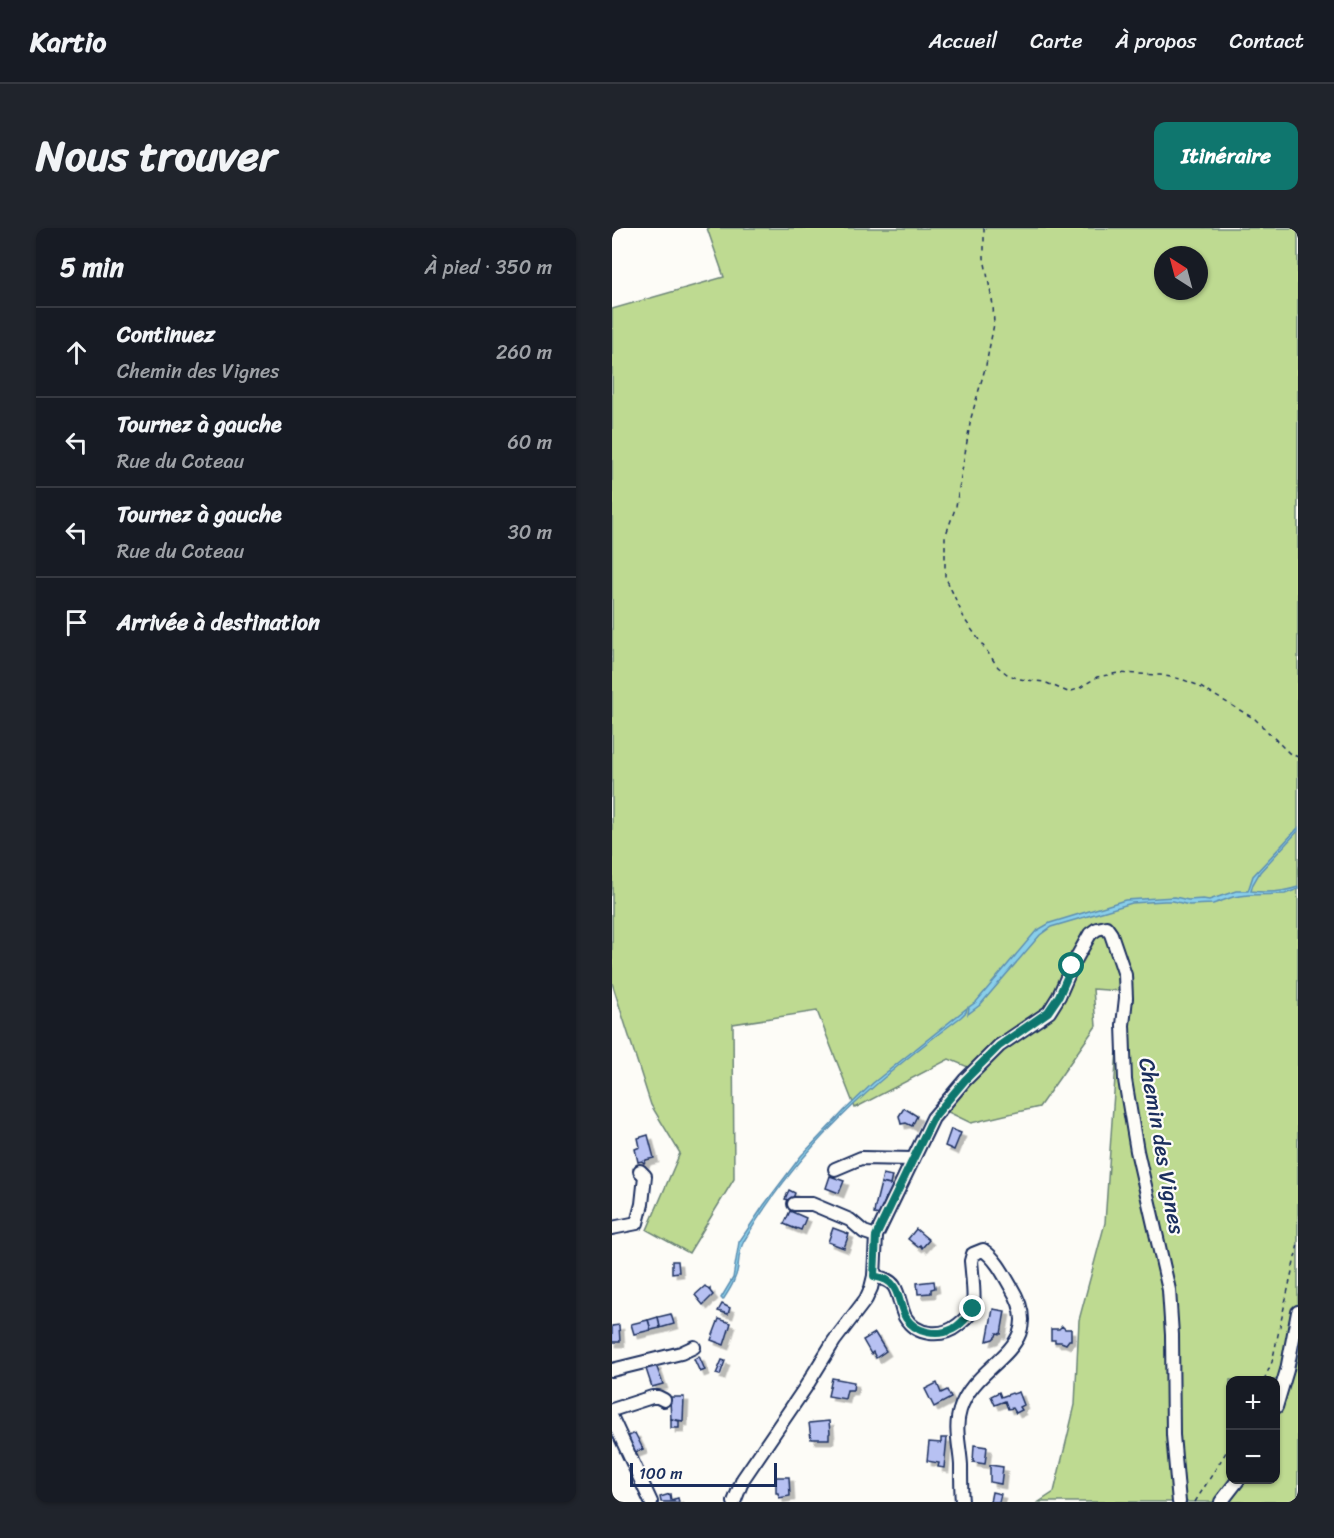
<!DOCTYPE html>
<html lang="fr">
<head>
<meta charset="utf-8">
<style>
  body { margin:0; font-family:Sriracha,sans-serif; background:#20242c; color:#f1f3f6 }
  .controls { position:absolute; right:18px; bottom:18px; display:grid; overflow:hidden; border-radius:12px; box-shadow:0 2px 4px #0004 }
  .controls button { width:54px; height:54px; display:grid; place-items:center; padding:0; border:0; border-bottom:2px solid #363941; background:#171b24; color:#f1f3f6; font:30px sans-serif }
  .compass { position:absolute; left:542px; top:18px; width:54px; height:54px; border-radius:50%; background:#171b24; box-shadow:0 2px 4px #0004; rotate:324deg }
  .scale { position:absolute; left:18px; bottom:15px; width:147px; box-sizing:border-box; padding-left:6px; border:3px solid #1b2f5e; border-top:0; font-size:16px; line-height:21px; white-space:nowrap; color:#1b2f5e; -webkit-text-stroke:4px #fdfcf7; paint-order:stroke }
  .stop { position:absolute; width:18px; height:18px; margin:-14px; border:4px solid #0f766e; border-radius:50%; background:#fff }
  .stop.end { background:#0f766e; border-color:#fff; box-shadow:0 2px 6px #0008 }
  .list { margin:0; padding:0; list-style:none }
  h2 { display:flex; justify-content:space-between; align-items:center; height:78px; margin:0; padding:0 24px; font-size:26px }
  h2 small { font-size:20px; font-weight:400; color:#9ea1a6 }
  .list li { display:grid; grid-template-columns:39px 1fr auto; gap:18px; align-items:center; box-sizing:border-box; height:90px; padding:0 24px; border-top:2px solid #363941 }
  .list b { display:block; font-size:22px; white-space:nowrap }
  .list p { margin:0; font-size:20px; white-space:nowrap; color:#9ea1a6 }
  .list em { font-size:20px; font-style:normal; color:#9ea1a6 }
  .icon { flex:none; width:33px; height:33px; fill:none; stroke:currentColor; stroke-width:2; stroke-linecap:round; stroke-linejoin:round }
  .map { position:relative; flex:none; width:686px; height:1274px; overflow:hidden; border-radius:12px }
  header { display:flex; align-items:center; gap:36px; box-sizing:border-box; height:84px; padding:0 30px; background:#171b24; border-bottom:2px solid #363941 }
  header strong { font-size:28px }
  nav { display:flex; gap:33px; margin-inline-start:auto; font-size:21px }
  .intro { display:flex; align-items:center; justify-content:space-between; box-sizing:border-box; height:144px; padding:0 36px }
  h1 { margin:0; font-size:42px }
  .button { padding:15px 27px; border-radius:12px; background:#0f766e; color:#fff; font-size:21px; font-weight:700 }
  main { display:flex; gap:36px; padding:0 36px }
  aside { flex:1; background:#171b24; border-radius:12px; box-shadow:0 2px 4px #0004 }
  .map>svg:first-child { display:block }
  .green { fill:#beda91; stroke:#6c8478; stroke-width:1.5; fill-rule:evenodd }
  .water { fill:#89cfea; stroke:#5d8fb2; stroke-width:1.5 }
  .building { fill:#b7c1f2; stroke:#1b2f5e; stroke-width:1.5; filter:url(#shadow) }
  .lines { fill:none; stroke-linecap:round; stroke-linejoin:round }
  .minor-casing { stroke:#1b2f5e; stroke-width:16 }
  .path { stroke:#1b2f5e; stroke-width:1.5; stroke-dasharray:4.5 4.5; stroke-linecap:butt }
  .minor { stroke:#fdfcf7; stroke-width:12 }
  .route { stroke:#0f766e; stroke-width:8 }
  .labels { text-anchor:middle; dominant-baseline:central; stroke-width:4.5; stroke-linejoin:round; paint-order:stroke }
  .street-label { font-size:22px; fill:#1b2f5e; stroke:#fdfcf7 }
</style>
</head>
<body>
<header>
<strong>Kartio</strong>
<nav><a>Accueil</a><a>Carte</a><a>À propos</a><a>Contact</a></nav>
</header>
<div class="intro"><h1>Nous trouver</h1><a class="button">Itinéraire</a></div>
<main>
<aside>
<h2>5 min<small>À pied · 350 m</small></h2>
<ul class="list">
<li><svg class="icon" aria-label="ahead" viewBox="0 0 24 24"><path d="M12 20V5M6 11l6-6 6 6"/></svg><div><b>Continuez</b><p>Chemin des Vignes</p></div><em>260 m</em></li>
<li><svg class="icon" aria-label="left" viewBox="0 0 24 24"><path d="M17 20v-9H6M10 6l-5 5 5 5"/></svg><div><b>Tournez à gauche</b><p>Rue du Coteau</p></div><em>60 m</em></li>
<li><svg class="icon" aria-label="left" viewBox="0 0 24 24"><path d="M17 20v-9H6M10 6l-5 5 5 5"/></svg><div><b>Tournez à gauche</b><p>Rue du Coteau</p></div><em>30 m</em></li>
<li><svg class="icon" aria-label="arrive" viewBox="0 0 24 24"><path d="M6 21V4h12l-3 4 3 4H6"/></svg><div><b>Arrivée à destination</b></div></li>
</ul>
</aside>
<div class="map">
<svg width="686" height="1274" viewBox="0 0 686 1274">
  <defs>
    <filter id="shadow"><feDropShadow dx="4.5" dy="4.5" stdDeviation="0" flood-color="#0004"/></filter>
  </defs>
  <rect width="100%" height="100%" fill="#fdfcf7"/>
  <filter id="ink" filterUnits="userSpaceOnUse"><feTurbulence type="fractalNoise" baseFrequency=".0167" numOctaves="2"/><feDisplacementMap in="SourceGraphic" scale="12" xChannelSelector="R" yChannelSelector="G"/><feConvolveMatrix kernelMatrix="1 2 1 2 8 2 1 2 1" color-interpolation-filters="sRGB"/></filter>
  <g filter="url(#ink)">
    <!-- green -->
    <path class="green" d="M95,0H686V1274H427L442,1264L463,1177L467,1092L493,995L509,763L481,761L484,798L427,879L359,895L332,882L361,841L337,831L243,880L205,783L121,796L122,951L77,1025L35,1002L68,925L39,877L0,755V81L112,49ZM551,27H587V63H551ZM618,1152H664V1252H618Z"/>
    <!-- water -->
    <g class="water">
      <path d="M686,600V603L648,644L641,656L639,663C654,665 671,664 686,659V661L673,666L636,667L621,669L601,676L577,677L561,673H552L520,675L439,699L428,707L368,777L356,786L357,779L364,774L424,703L438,695L513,672L563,669L576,672L591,671L597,672L624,663H636L641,648Z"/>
      <path d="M355,780L354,784L349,789C262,853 187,919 132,1013C127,1022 127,1030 126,1039C124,1052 118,1061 111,1072L109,1070L121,1050L127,1014L152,977L189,928L232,883L261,855Z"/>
    </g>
    <!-- building -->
    <g class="building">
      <path d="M292,880L305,888L300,898L294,895L289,896L287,888Z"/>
      <path d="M339,901L349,905L342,922L333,918Z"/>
      <path d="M36,907L42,930L34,932L32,935L30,933L26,934L23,921L28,919L26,910Z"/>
      <path d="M271,946L280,948L278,957L269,955Z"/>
      <path d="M218,948L232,953L227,965L214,960Z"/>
      <path d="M269,955L282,958L279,969H274L269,987L262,986L263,979Z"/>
      <path d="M177,962L183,965L180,973L173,971Z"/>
      <path d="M178,983L194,990L189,1002L184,1000V1001L172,996Z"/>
      <path d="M221,1000L237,1006L232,1020L216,1014Z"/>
      <path d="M304,1001L317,1012L310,1020L308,1017L306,1019L296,1011Z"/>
      <path d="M60,1033H66L67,1044L60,1045Z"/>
      <path d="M322,1053L323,1060L319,1061V1065L306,1066L305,1055Z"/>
      <path d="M93,1058L97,1062L98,1061V1063L101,1067L91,1077L83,1067Z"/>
      <path d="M110,1076L118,1080L116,1086L106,1083Z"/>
      <path d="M381,1081L393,1083L389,1106L385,1105L384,1108L381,1111L375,1113Z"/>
      <path d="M59,1086L62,1096L48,1100L46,1089Z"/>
      <path d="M46,1089L48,1100L39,1102L36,1092Z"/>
      <path d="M107,1091L119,1095L112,1117L99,1112Z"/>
      <path d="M36,1092L39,1102L22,1106L19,1096Z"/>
      <path d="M7,1097L8,1114H0V1098Z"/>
      <path d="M450,1098L453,1101H459V1112H457L454,1116L449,1114H443V1112H439V1101H447Z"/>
      <path d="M263,1105L274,1123L264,1130L261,1124L259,1126L251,1112Z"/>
      <path d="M87,1128L93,1142L88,1144L82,1131Z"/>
      <path d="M110,1132L113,1133L108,1147L104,1146Z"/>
      <path d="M44,1137L51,1156L40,1159L34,1141Z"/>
      <path d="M220,1150L242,1154L241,1162H235L233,1171L216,1168Z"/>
      <path d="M325,1155L329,1165L335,1162L339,1170L322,1179L313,1161Z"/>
      <path d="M387,1164L389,1169L400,1165L401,1166L407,1164L412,1177L408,1179L410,1182L404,1185L401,1180L396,1181L393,1173L383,1177L379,1168Z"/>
      <path d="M58,1169H72L71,1193L59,1191L58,1172H56V1170Z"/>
      <path d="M59,1191L67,1193V1200H59Z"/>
      <path d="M217,1193L218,1205L217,1206V1211H199L197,1195Z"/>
      <path d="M23,1205L31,1221L21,1225L13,1210Z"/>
      <path d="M329,1210H335L332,1240L326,1239L327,1235L315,1233L317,1214L329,1215Z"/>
      <path d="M362,1217L375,1219L373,1236L361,1234Z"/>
      <path d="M378,1237L391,1239L389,1256L378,1254Z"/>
      <path d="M164,1249H177L178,1268L167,1270L166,1265H164Z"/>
      <path d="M380,1264L389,1266L387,1274H378Z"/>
      <path d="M58,1266L59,1272L66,1270L67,1274H49L48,1269Z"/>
    </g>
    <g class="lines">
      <!-- minor casing -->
      <g class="minor-casing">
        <g id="minor">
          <path d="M223,941L249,930L301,931"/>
          <path d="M182,976H200L238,992L252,1004L264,1008"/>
          <path d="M0,1000L25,995L30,976L33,948L28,943"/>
          <path d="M262,1048C269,1050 277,1051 282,1058C288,1068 288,1079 293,1089C304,1108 330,1110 346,1097C351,1093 359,1087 361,1080C363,1069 360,1044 359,1033L361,1026L371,1022C384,1031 391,1045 399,1059C438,1122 363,1132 348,1182C342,1200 348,1219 349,1237C349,1249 349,1262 350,1274"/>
          <path d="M0,1142L69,1125L82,1119"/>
          <path d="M664,1179L675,1142L686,1084"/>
          <path d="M0,1182L40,1169H46L52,1172"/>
          <path d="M0,1190L39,1274"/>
          <path d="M122,1274L131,1251L193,1160L222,1113L254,1071L259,1060L262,1048L264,1008L321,890L353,852L387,818L437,784L447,768L460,738L478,706L485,701L494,699L499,706L513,747L514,770L511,797L513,852L525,923L557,1062L560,1107L561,1207L567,1274"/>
          <path d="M609,1274L626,1252"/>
        </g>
      </g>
      <!-- path -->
      <g class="path">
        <path d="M372,0V30L381,77L382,96L374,137L359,190L344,278L333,309V348L353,392L386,439L395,446L407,451L432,454L456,464L466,461L485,449L506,445L548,447L569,451L585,457L643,491L677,525L686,529"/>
        <path d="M652,1152L660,1134L686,1016"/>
        <path d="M583,1274L618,1218"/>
      </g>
      <!-- minor -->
      <use href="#minor" class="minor"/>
    </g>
  </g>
  <g class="lines" filter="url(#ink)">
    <!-- route -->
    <path class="route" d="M361,1081C355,1089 349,1097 341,1101C325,1109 304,1105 294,1090C288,1080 288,1068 282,1059C277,1051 270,1050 262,1048L264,1008L321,890L353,852L387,818L436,784L447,768L460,738"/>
  </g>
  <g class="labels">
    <!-- street labels -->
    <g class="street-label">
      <text transform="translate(550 918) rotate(80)">Chemin des Vignes</text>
    </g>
  </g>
</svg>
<div class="controls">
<button>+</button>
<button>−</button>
</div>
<svg class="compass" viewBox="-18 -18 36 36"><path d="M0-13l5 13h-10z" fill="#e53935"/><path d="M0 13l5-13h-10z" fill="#9ea1a6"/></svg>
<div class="scale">100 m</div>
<div class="stop" style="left:460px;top:738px"></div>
<div class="stop end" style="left:361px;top:1081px"></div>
</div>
</main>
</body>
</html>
